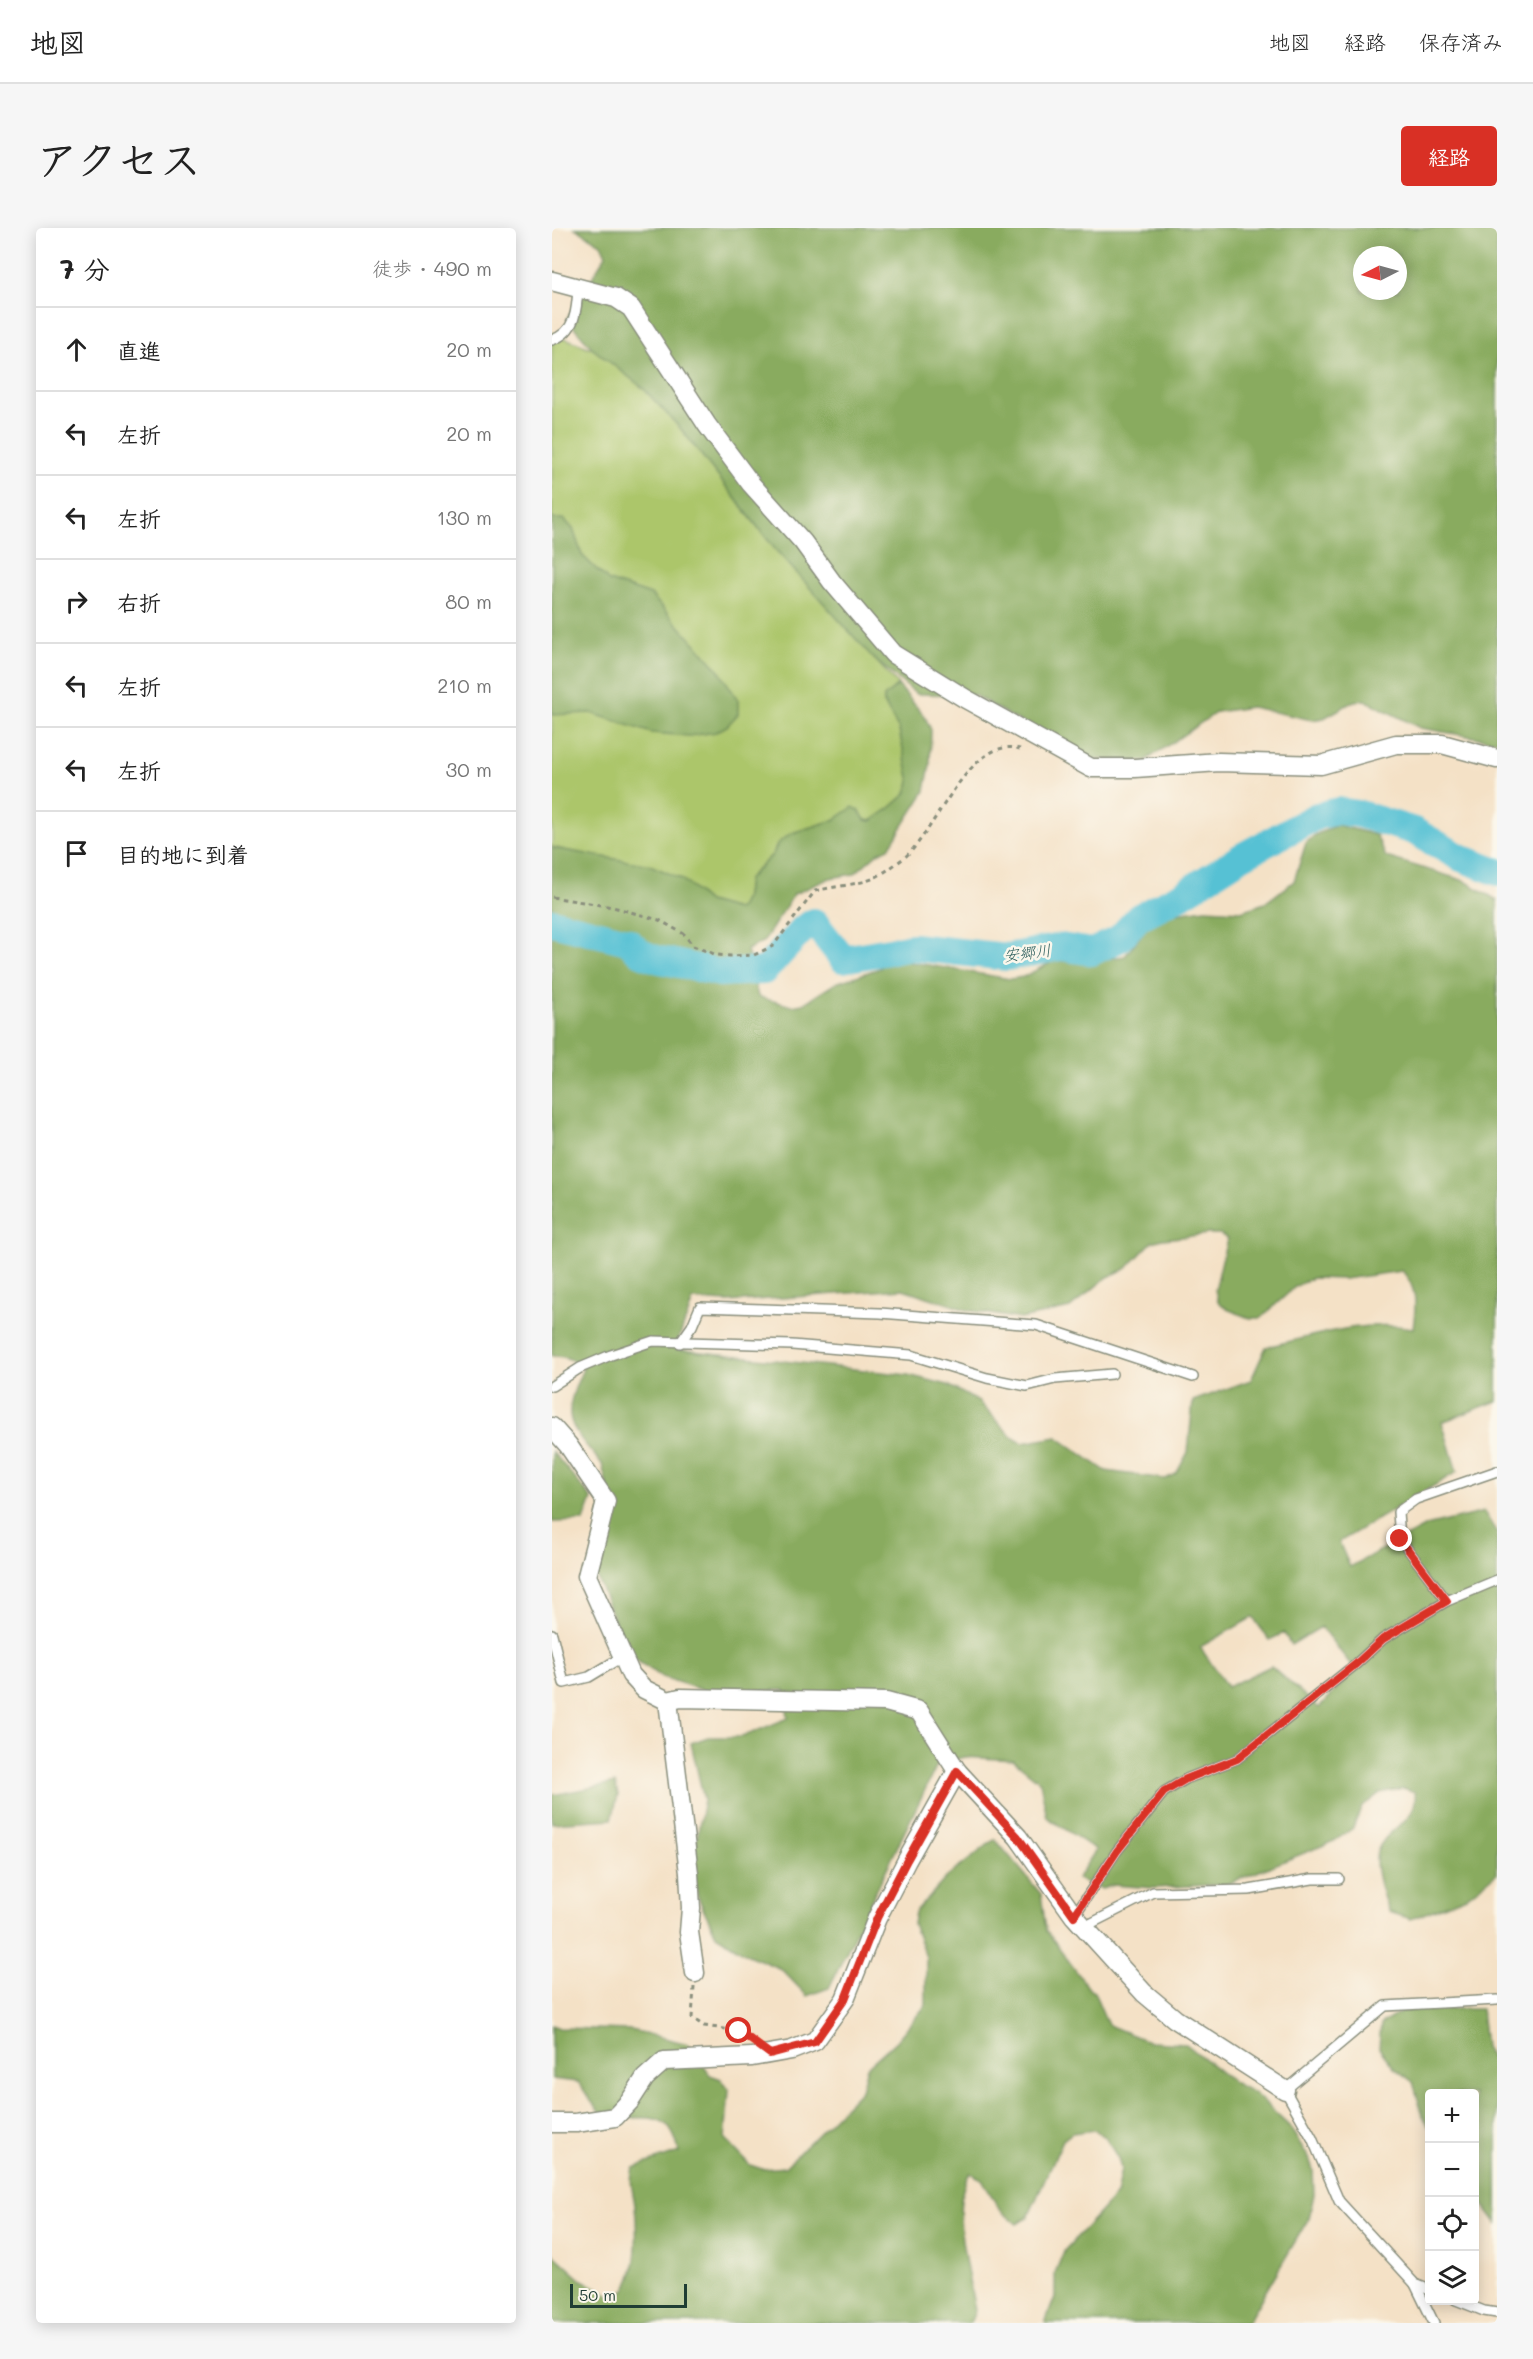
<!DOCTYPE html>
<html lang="ja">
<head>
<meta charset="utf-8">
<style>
  body { margin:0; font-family:Mali,"Klee One",sans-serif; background:#f6f6f6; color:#222 }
  .controls { position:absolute; right:18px; bottom:18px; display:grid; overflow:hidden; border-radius:6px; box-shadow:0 3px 15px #0003 }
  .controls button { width:54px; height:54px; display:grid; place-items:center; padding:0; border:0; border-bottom:2px solid #e0e0e0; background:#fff; color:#222; font:30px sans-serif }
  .compass { position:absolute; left:801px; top:18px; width:54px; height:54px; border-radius:50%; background:#fff; box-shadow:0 3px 15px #0003; rotate:264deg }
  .scale { position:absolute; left:18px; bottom:15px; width:117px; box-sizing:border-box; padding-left:6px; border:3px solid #1f3d34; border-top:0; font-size:16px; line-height:21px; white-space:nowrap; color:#1f3d34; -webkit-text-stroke:4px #fbf7ec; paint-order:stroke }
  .stop { position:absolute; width:18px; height:18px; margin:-14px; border:4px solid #d93025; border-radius:50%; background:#fff }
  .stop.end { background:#d93025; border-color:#fff; box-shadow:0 2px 6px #0008 }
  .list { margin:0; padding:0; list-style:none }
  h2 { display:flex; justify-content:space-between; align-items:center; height:78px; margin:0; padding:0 24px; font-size:26px }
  h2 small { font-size:20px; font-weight:400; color:#767676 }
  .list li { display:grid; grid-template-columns:39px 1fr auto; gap:18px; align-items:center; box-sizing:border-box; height:84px; padding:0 24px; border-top:2px solid #e0e0e0 }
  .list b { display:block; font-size:22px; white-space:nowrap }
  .list em { font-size:20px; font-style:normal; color:#767676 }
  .icon { flex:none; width:33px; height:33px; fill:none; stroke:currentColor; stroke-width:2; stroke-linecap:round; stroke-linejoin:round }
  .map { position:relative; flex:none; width:945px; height:2095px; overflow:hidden; border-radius:6px }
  header { display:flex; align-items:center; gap:36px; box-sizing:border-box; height:84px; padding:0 30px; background:#fff; border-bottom:2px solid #e0e0e0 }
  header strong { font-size:28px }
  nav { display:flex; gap:33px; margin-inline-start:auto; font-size:21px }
  .intro { display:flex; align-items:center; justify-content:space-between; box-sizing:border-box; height:144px; padding:0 36px }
  h1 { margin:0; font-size:42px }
  .button { padding:15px 27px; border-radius:6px; background:#d93025; color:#fff; font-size:21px; font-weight:700 }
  main { display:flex; gap:36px; padding:0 36px }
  aside { flex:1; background:#fff; border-radius:6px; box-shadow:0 3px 15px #0003 }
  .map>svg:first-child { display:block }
  .green { fill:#acc66b; stroke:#668250; stroke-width:1.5 }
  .forest { fill:#89ab5f; stroke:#54744a; stroke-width:1.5; fill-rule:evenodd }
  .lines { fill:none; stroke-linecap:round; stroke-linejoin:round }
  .river { stroke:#57c1d4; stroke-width:28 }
  .service-casing { stroke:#8a8f7d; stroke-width:12 }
  .minor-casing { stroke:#8a8f7d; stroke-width:21 }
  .path { stroke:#8a8f7d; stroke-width:3; stroke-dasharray:4.5 4.5; stroke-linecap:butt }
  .service { stroke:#fff; stroke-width:9 }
  .minor { stroke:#fff; stroke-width:18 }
  .route { stroke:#d93025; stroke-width:8 }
  .labels { text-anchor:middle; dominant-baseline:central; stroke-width:5; stroke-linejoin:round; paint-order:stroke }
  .water-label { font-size:16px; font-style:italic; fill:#2d5e5c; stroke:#fbf7ec }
</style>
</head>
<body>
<header>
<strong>地図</strong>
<nav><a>地図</a><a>経路</a><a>保存済み</a></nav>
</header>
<div class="intro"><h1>アクセス</h1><a class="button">経路</a></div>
<main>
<aside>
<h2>7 分<small>徒歩 · 490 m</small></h2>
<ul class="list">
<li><svg class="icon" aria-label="ahead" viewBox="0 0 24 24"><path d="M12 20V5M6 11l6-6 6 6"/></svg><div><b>直進</b></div><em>20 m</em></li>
<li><svg class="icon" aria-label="left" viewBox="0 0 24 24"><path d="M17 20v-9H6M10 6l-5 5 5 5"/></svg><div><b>左折</b></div><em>20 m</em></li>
<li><svg class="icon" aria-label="left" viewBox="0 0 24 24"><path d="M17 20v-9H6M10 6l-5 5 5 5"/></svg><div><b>左折</b></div><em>130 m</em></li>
<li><svg class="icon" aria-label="right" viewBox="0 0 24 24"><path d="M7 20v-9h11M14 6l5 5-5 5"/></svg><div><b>右折</b></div><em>80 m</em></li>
<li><svg class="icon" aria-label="left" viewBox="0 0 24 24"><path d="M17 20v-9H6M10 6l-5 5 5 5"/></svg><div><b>左折</b></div><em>210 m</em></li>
<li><svg class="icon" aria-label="left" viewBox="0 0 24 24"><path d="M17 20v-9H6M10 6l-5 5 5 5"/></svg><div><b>左折</b></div><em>30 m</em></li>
<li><svg class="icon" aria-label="arrive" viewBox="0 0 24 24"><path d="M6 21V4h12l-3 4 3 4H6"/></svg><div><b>目的地に到着</b></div></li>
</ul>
</aside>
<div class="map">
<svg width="945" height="2095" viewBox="0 0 945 2095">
  <rect width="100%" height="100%" fill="#fbf7ec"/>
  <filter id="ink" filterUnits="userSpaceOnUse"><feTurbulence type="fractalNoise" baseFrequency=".0167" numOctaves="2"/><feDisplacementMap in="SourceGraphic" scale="12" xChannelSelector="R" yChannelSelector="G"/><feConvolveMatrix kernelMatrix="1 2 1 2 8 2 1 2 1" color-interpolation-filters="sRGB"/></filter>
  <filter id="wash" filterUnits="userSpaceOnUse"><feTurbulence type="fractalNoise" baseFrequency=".008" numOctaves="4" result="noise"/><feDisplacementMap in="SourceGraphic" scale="24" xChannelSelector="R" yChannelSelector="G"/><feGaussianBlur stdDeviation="1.35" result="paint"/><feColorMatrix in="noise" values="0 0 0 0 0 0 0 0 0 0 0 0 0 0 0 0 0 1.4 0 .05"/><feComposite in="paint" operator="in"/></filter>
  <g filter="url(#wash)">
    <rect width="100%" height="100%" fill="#f4e1c6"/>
    <!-- green -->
    <path class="green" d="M0,105L41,121L91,160L129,201L223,321L346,457L332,469V475L347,502L358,554L354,566L338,580L319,593L313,592L307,582L301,580L282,592L240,605L226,615L221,626L196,650L194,668L188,680L185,682L156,674L130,651L0,619Z"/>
    <!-- forest -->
    <g class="forest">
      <path d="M23,0H945V513L868,500L813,472L802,473L772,490L760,492L699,479L665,484L593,533L534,531L422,467L364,466L322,431L223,321L129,201L91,160L41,121L15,91L54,27L49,16ZM810,27H846V63H810Z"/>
      <path d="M0,291H12L21,301L30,327L38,335L57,353L99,367L166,441L186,472V486L175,498L164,504L137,508L100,505L39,485L0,487Z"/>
      <path d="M346,457L373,489L379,502L378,537L373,563L337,620L326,625L302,646L278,650L242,666L212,713L195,722L206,769L240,778L251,776L284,755L328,740L335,730L458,751L471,749L504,732L528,735L573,728L596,698L617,686L653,681L689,683L713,675L742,653L754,615L763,607L785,597L824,607L834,629L913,653L945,672V1173L890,1194L905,1244L787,1314L798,1339L874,1298L932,1284L945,1305V1645L914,1669L859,1691L837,1684C831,1670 821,1638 825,1624C834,1598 867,1595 863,1564L851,1560L828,1565L810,1579L801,1600L782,1613L675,1656L602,1660L561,1657L550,1661L525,1651L544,1622L495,1589L488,1554L461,1532L412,1529L385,1537L277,1760L255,1768L229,1741L196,1727L164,1707L145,1667L141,1631L152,1572L139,1515L156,1509H190L236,1490L233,1462L156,1464L110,1449L76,1427L43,1345L57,1266L50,1236C16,1196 8,1192 31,1141C21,1132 14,1127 0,1128V620L98,637L130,651L156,674L185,682L188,680L194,668L196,651L221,626L226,615L240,605L282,592L301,579L307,582L313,592L319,593L338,580L354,566L358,554L347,502L332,475V469ZM657,1006H668L675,1011L663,1062L666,1073L675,1081L697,1090H709L744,1058L760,1050L792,1051L850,1043C866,1059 864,1079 861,1100C810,1091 764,1108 714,1119L699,1152L641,1173L636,1224L624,1246L613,1251L554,1243L505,1209L470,1215L460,1209L427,1174L396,1157L356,1147L123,1121L141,1072L176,1074L351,1061L415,1082L469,1091L518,1080L554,1050L575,1040L600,1014L611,1011ZM701,1389L717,1412L732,1405L739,1417L769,1399L803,1442L767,1480L719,1438L675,1459L648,1419Z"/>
      <path d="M0,1223L40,1271L32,1293L0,1294Z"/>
      <path d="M63,1555L66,1567L60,1591L0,1595V1567Z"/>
      <path d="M443,1611L489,1666L494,1702L538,1762L542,1764L556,1797L598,1814L634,1816L681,1854L702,1865L737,1898L757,1930L761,1942L762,1966L757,1990L695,2095H493L503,2069V2045L512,2023L564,1967L569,1941L566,1930L553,1909L543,1902L520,1905L511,1912L476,1989L465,1996L447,1981L430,1951L418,1945C396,1978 417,2046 423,2083L418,2095H0V2025L30,2052L62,2069C66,2067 71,2064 73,2061C87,2044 85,1998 83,1977C81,1963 77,1954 81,1940L127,1924C115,1868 81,1902 49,1884C40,1878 33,1862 26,1854L0,1851V1797L7,1800L79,1802L136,1816L158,1847L169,1851L177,1862L173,1911L198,1937L210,1941L233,1939L309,1862L315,1839L344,1813L374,1777V1729L361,1696L363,1684L395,1649Z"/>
      <path d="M863,1781H929L933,1819L945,1839V1996L923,1966L922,1866H878L877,1899L871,1888L861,1854L841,1839L827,1820L829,1796L849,1784Z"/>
    </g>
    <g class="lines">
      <!-- river -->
      <path class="river" d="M0,694L75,713L89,725L104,731L168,745L212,743L252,700L262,694L291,731L361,719L455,729L509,719L540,724L567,711L587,689L628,668L689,629L765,588L786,583L807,586L862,603L909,630L945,644"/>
    </g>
  </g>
  <g filter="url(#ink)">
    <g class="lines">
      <!-- service casing -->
      <g class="service-casing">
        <g id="service">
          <path d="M0,112C24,104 25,81 26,59"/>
          <path d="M128,1115L140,1098L148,1079L328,1085L484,1097L641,1149"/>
          <path d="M0,1158L28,1140L59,1127L101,1113L240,1117L359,1127L435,1150L475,1158L503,1151L560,1146"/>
          <path d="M895,1373L848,1311L846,1284L864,1271L945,1243"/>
          <path d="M0,1406L12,1455L37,1449L70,1429"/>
          <path d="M522,1688L565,1623L612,1564L634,1551L685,1531L804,1436L831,1411L895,1373L945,1352"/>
          <path d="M532,1699L601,1664L697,1662L760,1651H787"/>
          <path d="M863,2056L882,2095"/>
          <path d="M878,2062L863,2056L787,1973L760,1910L733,1862L833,1778L945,1772"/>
          <path d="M904,2072L932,2083L945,2085"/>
        </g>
      </g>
      <!-- minor casing -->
      <g class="minor-casing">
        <g id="minor">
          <path d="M0,53L64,70L79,80L155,197L199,256L251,314L280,354L341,426L414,471L539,540H583L667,534L769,537L844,516H890L945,531"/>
          <path d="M0,1199L16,1217L54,1273L35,1348L79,1447L92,1461L116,1473L128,1470L334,1474L367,1483L405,1543L466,1609L522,1688L592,1765L623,1791L733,1862"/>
          <path d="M116,1473L137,1645L139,1680L137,1704L143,1745"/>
          <path d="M0,1895H24L63,1889L78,1873L93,1850L112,1833L200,1829L240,1822L263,1813L293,1771L325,1690L355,1632L405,1543"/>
        </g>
      </g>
      <!-- path -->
      <g class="path">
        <path d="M0,669L61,679L107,692L132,706L141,718L165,727L179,728L202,727L221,718L263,663C278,659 310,656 322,650C332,645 344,636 353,629C385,602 418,506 468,521"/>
        <path d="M142,1759L140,1790L152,1798L187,1803L198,1813"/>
      </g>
      <!-- service -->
      <use href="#service" class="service"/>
      <!-- minor -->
      <use href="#minor" class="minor"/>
    </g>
  </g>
  <g class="lines" filter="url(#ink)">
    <!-- route -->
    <path class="route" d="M187,1803L218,1826L263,1814L293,1771L325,1690L355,1632L405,1543L466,1609L522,1688L565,1623L612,1564L634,1551L685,1531L804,1436L831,1411L895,1373L848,1311"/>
  </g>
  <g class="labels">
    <!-- water labels -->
    <g class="water-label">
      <text transform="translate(475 724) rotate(-7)">安郷川</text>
    </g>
  </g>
</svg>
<div class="controls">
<button>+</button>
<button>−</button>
<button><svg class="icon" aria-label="locate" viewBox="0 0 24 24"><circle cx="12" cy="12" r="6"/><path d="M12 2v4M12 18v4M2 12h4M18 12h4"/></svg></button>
<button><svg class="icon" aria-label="layers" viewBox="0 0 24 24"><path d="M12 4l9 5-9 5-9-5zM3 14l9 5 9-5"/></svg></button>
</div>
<svg class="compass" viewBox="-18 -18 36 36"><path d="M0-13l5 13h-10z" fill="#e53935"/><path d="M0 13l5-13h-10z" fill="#767676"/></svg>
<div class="scale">50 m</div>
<div class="stop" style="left:187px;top:1803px"></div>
<div class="stop end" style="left:848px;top:1311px"></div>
</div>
</main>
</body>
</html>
